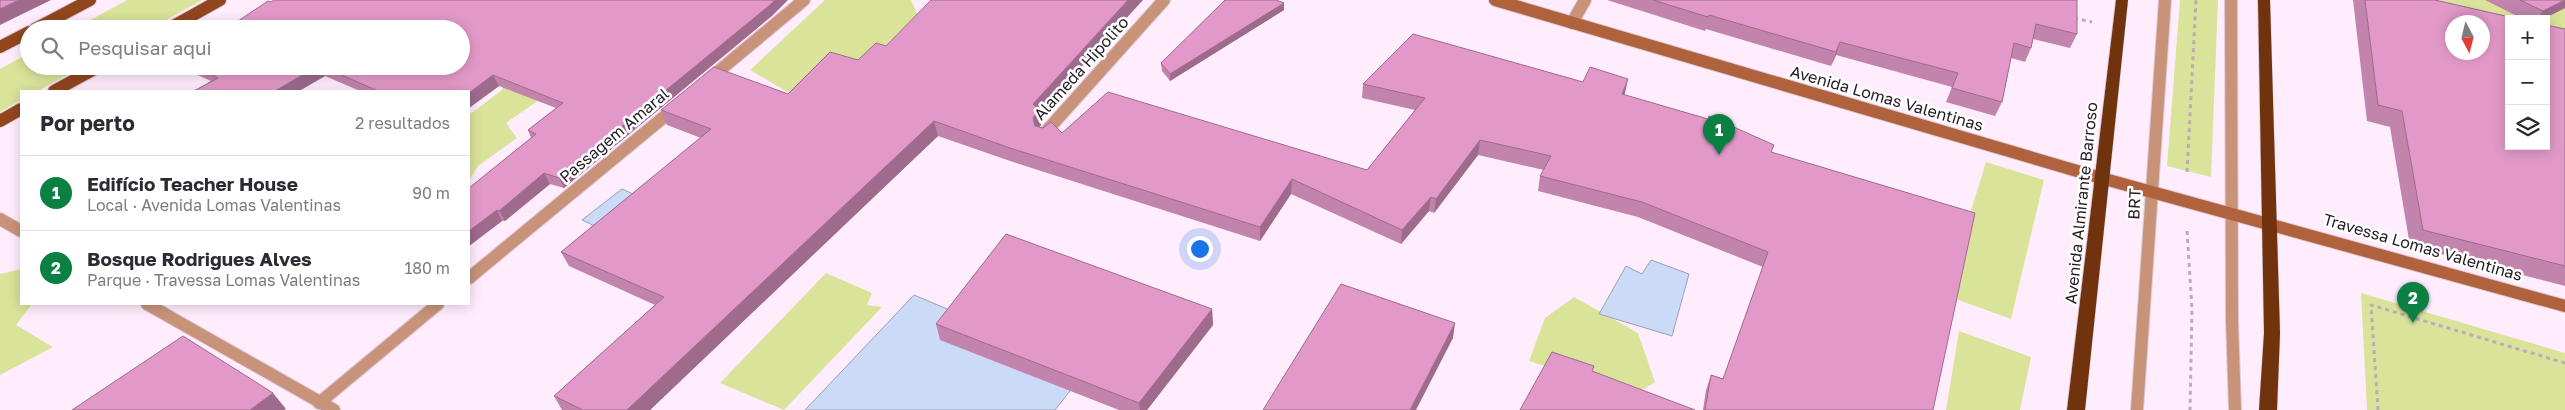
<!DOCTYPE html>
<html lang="pt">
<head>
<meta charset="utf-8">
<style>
  body { margin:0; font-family:"Golos Text",sans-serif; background:#f2f2f3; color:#2b2b33 }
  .controls { position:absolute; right:15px; top:15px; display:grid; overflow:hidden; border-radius:0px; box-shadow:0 2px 12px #0003 }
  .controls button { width:45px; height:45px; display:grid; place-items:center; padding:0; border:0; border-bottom:1px solid #e1e1e2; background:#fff; color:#2b2b33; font:25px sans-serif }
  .compass { position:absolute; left:2445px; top:15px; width:45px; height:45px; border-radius:50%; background:#fff; box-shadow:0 2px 12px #0003; rotate:173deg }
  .you { position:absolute; left:1199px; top:248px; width:18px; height:18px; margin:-12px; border:4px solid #fff; border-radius:50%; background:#1a73e8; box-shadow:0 0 0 8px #1a73e833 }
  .badge { display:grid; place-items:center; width:32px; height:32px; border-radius:50%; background:#0b8043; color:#fff; font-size:16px; font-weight:700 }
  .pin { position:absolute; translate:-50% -41px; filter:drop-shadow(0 1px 2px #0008) }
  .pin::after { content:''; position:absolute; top:26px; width:18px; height:15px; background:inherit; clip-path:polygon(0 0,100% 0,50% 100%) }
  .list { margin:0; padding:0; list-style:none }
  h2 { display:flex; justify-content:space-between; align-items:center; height:65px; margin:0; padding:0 20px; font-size:21px }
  h2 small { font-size:16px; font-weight:400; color:#7c7c81 }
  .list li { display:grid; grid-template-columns:32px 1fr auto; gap:15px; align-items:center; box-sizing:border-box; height:75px; padding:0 20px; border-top:1px solid #e1e1e2 }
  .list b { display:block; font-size:19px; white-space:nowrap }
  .list p { margin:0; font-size:16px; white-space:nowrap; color:#7c7c81 }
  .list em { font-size:16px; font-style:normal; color:#7c7c81 }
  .icon { flex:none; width:28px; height:28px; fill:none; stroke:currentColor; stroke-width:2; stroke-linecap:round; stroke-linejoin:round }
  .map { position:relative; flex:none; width:2565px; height:410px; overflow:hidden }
  .search { position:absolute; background:#fff; box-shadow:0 2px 12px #0003; left:20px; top:20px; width:450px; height:55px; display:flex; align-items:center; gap:12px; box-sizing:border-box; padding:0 18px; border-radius:28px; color:#7c7c81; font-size:19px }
  .panel { position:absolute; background:#fff; box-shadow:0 2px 12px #0003; left:20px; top:90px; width:450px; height:215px; border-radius:0px }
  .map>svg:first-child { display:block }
  .green { fill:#dae39a }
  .water { fill:#cbdbf7; stroke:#99a1b7 }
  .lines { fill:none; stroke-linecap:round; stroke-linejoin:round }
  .lane-casing { stroke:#dccbdb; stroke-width:14 }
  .street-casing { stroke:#dccbdb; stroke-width:14 }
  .secondary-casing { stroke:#dccbdb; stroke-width:14 }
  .primary-casing { stroke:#dccbdb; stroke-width:14 }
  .highway-casing { stroke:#dccbdb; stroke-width:1 }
  .path { stroke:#bbacba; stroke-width:3; stroke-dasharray:4 4; stroke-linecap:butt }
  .lane { stroke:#c9937a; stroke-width:12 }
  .street { stroke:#c9937a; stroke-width:12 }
  .secondary { stroke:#b0623c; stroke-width:12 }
  .primary { stroke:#91461e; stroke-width:12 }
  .highway { fill:#71320e; fill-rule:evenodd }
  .wall { fill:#c284ad }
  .shaded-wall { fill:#9e6b8d }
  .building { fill:#e299c9; stroke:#9e6b8d; fill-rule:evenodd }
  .labels { text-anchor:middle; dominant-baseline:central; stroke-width:5; stroke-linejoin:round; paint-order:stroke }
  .street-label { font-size:16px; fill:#231b23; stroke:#fff }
</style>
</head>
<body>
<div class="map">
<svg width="2565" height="410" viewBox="0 0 2565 410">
  <rect width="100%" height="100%" fill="#ffedfe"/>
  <!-- green -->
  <g class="green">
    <path d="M127,0H202L150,29H74Z"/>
    <path d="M482,0L587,67L506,123L517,138L478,166L469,180V115L502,90L501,70L445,79L500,36L461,29H432Z"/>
    <path d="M825,0H911L920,20L907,43L789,93L750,70Z"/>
    <path d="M2180,0H2218L2211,177L2167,166Z"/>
    <path d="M2350,0H2565V51L2546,46V19H2509L2452,24Z"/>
    <path d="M29,53V66H83L38,91H21V100L0,112V69Z"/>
    <path d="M1986,162L2044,180L2011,319L1945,295Z"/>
    <path d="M21,269V304H32L16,325L53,347L0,375V274Z"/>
    <path d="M826,273L872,293L867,305L882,307L784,410L720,383Z"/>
    <path d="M2361,293L2565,353V410H2367Z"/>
    <path d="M1574,297L1638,333L1655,382L1634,395L1529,361L1545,318Z"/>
    <path d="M1959,331L2031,357L2020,410H1946Z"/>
  </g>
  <!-- water -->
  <g class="water">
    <path d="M622,189L642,198L601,229L582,220Z"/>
    <path d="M1651,260L1689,274L1672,336L1599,314L1626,266L1642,274Z"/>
    <path d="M914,295L1088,368L1055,410H805Z"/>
  </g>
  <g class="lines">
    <!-- lane casing -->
    <g class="lane-casing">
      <g id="lane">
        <path d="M2231,0L2232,321L2235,410"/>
        <path d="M1572,23L1585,0"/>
        <path d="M2137,410L2165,0"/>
      </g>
    </g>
    <!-- street casing -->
    <g class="street-casing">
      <g id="street">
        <path d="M708,80L804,0"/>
        <path d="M1043,135L1164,0"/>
        <path d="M0,219L21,231"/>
        <path d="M469,278L676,107"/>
        <path d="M147,304L334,410"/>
        <path d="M319,403L438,304"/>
      </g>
    </g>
    <!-- secondary casing -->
    <g class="secondary-casing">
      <path id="secondary" d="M1495,0L2101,178L2565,306"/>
    </g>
    <!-- primary casing -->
    <g class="primary-casing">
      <g id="primary">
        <path d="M35,29L90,0"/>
        <path d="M168,29L220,0"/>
        <path d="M0,47L29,32"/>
        <path d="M54,91L100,66"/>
        <path d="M0,121L21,109"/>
      </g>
    </g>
    <!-- highway casing -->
    <g class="highway-casing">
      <g id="highway">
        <path d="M2116,0H2128L2085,410H2067Z"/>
        <path d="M2258,0H2270L2280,333L2277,410H2259L2264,333Z"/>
      </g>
    </g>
    <!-- path -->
    <g class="path">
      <path d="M2074,18L2092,22"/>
      <path d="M2187,172L2196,0"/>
      <path d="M2187,231L2192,309L2190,410"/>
      <path d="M2378,410L2371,305L2565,363"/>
    </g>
    <!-- lane -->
    <use href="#lane" class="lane"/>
    <!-- street -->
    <use href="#street" class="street"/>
    <!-- secondary -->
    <use href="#secondary" class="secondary"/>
    <!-- primary -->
    <use href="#primary" class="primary"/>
    <!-- highway -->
    <use href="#highway" class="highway"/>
  </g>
  <!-- wall -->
  <g class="wall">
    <path d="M1607,0H2077V34L2070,48L2033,39L2031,48L2025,62L2011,58L2002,102L1995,116L1946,102L1952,87L1836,55L1831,66L1706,29L1705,31Z"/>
    <path d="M2353,0H2435L2565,29V286L2410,246L2390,127L2367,121Z"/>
    <path d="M2485,0H2565V8L2543,19H2523Z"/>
    <path d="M271,2L773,15L564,188L550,184L505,221H502L469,246V188L531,138L528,130L556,108L499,86L469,108V91H360L325,76L299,91H194L211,81L186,70L183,66H461Z"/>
    <path d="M1284,3V10L1170,81L1162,71L1161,63Z"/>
    <path d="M1363,84L1624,95L1774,145L1771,152L1933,410H1703L1706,390L1711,375L1723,379L1763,267L1638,217L1538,191L1540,176L1544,170L1478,155L1434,213L1429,211L1401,244L1291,194L1260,241L1013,162L938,136L650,410H562L554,396L655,305L569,266L561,252L701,138L667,125L661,110L788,94L1040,113L1041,125L1039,127L1062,133L1367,170L1415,110L1362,98Z"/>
    <path d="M1212,309L1213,325L1147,410H1119L940,340L936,324Z"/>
  </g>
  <!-- shaded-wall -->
  <g class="shaded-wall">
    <path d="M19,0H51L0,25V9Z"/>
    <path d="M775,0H788L773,15L564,188L559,178Z"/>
    <path d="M1128,0H1143L1040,113L1041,125L1035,133L1033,118V104Z"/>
    <path d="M2565,0V8L2543,19H2537L2543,11Z"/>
    <path d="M1284,3V10L1170,81V74Z"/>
    <path d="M1840,42L1836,55L1831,66L1836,52Z"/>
    <path d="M318,66H320L325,76L299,91H275Z"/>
    <path d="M493,75L499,86L469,108V93Z"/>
    <path d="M1628,79L1625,93L1619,108L1622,94Z"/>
    <path d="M934,121L938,136L650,410H627Z"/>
    <path d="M1480,140L1478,155L1434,213L1436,199Z"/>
    <path d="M544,173L550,184L505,221L499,211Z"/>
    <path d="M1292,179L1291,194L1260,241V227Z"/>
    <path d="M1431,197L1429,211L1401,244L1402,230Z"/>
    <path d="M497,210L502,221L469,246V231Z"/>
    <path d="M1212,309L1213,325L1147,410H1140L1139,403Z"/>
    <path d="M1455,323L1453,338L1416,410H1410Z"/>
    <path d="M273,393L286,409L284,410H250Z"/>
  </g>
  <!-- building -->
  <g class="building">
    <path d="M0,0H19L0,9Z"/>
    <path d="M274,0H775L770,5L559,178L544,173L499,211L497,210L469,231V188L536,134L528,130L563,103L493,75L469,93V91H378L321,66H461V29H226L268,1L271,2Z"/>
    <path d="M931,0H1128L1033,104L1039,110L1033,118L1035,126L1043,128L1051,122L1062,133L1108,92L1367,170L1425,98L1363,84L1413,34L1583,82L1590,67L1628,79L1622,94L1708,119L1709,116L1774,145L1771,152L1975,213L1933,410H1705L1711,375L1723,379L1768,252L1642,202L1540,176L1551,156L1480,140L1436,199L1431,197L1402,230L1292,179L1260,227L1010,148L934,121L627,410H583L554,396L664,297L561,252L711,129L661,110L714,67L788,94L830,52L858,60L876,43L886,46Z"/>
    <path d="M1225,0H1276L1284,3L1170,74L1161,63Z"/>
    <path d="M1653,0H2077V34L2036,24L2031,48L2014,43L2002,102L1952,88L1958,73L1840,42L1836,52L1709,15L1708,17Z"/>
    <path d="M2365,0H2435L2518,19H2509V146H2546V25L2565,29V266L2423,230L2402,111L2378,105ZM2452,22H2482V52H2452Z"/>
    <path d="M2520,0H2565L2543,11Z"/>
    <path d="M194,66H318L275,91H194L218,78Z"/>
    <path d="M1006,234L1212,309L1139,403L936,324Z"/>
    <path d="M1341,284L1455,323L1410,410H1263Z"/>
    <path d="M183,336L273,393L250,410H72Z"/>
    <path d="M1552,352L1594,366L1592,371L1695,410H1520Z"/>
  </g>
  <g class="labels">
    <!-- street labels -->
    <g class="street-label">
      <text transform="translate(1081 68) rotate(-48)">Alameda Hipolito</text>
      <text transform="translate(1887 98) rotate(16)">Avenida Lomas Valentinas</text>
      <text transform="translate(614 135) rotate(-40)">Passagem Amaral</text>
      <text transform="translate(2081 203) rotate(-84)">Avenida Almirante Barroso</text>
      <text transform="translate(2134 204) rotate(-87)">BRT</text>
      <text transform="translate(2423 247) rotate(16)">Travessa Lomas Valentinas</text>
    </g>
  </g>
</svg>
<div class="controls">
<button>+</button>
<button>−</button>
<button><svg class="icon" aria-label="layers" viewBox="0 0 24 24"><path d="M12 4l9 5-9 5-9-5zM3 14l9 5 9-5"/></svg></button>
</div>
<svg class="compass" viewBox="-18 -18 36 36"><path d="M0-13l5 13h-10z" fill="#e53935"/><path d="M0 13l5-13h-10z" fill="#7c7c81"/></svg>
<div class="you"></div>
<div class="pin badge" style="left:1719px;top:155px">1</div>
<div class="pin badge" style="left:2413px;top:323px">2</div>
<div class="search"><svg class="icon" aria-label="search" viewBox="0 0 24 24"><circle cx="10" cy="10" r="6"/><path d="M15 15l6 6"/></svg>Pesquisar aqui</div>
<section class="panel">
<h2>Por perto<small>2 resultados</small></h2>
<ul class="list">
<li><span class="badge">1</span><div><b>Edifício Teacher House</b><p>Local · Avenida Lomas Valentinas</p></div><em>90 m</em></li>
<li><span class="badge">2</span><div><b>Bosque Rodrigues Alves</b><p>Parque · Travessa Lomas Valentinas</p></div><em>180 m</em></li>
</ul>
</section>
</div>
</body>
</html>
